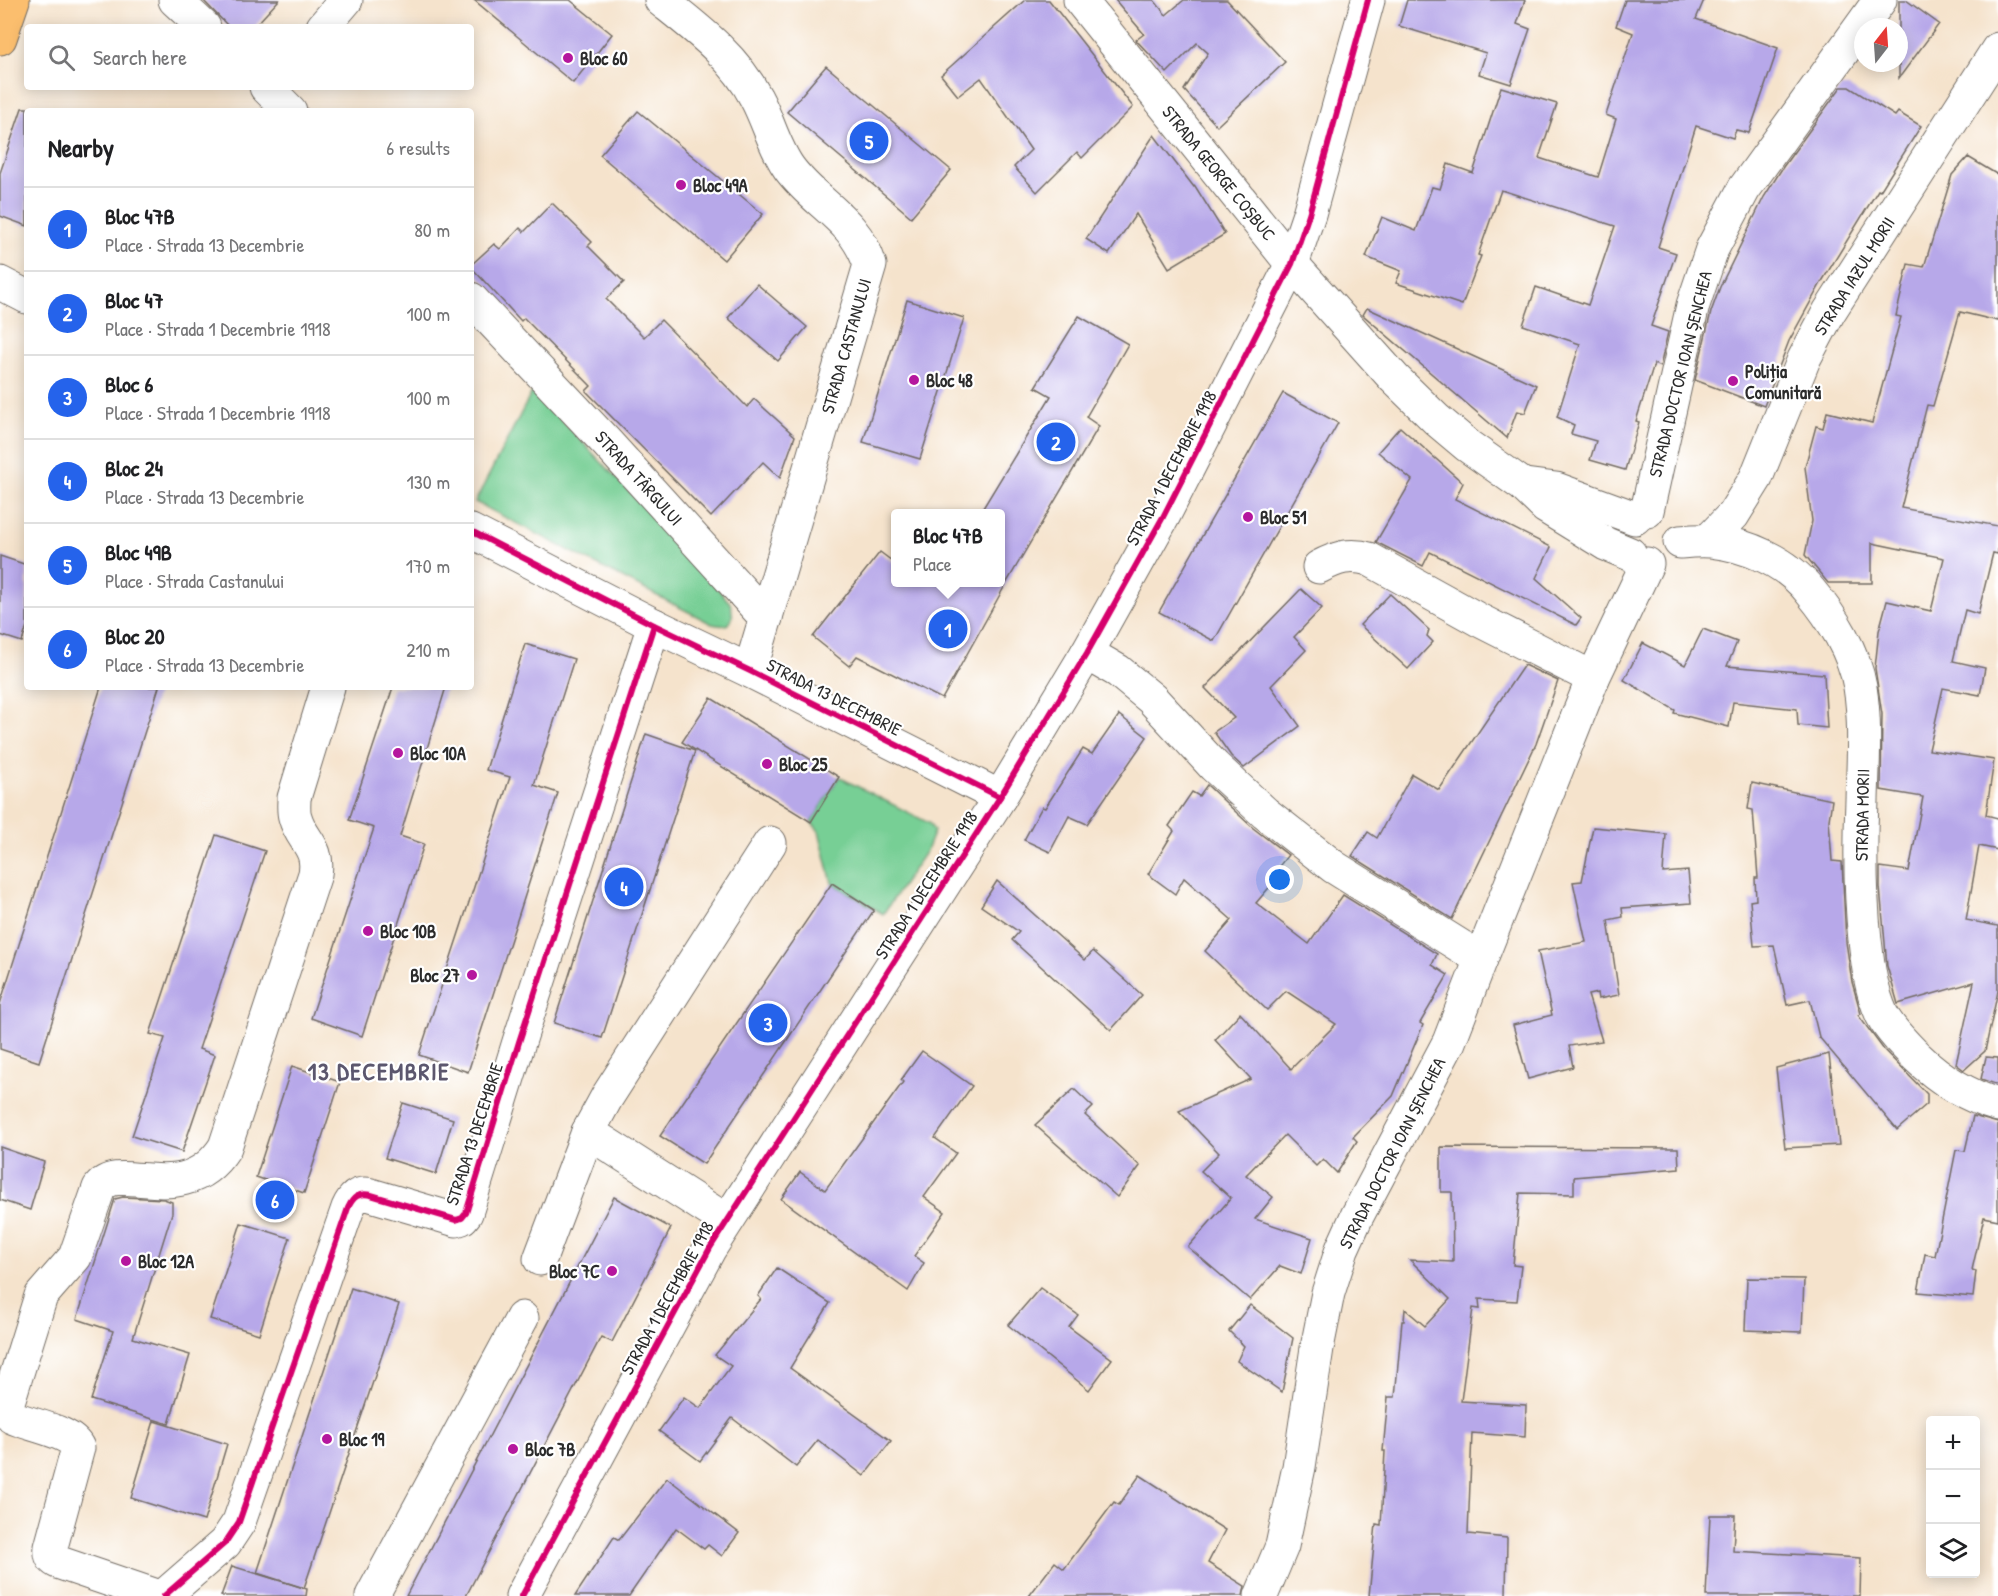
<!DOCTYPE html>
<html lang="en">
<head>
<meta charset="utf-8">
<style>
  body { margin:0; font-family:"Patrick Hand",sans-serif; background:#f6f6f6; color:#202124 }
  .controls { position:absolute; right:18px; bottom:18px; display:grid; overflow:hidden; border-radius:6px; box-shadow:0 3px 15px #0003 }
  .controls button { width:54px; height:54px; display:grid; place-items:center; padding:0; border:0; border-bottom:2px solid #e0e0e0; background:#fff; color:#202124; font:30px sans-serif }
  .compass { position:absolute; left:1854px; top:18px; width:54px; height:54px; border-radius:50%; background:#fff; box-shadow:0 3px 15px #0003; rotate:17deg }
  .you { position:absolute; left:1280px; top:880px; width:21px; height:21px; margin:-15px; border:4px solid #fff; border-radius:50%; background:#1a73e8; box-shadow:0 0 0 9px #1a73e833 }
  .badge { display:grid; place-items:center; width:39px; height:39px; border-radius:50%; background:#2563eb; color:#fff; font-size:20px; font-weight:700 }
  .pin { position:absolute; translate:-50% -50%; border:3px solid #fff; box-shadow:0 2px 6px #0006 }
  .popup { position:absolute; left:891px; top:509px; width:114px; height:78px; box-sizing:border-box; display:grid; place-content:center; border-radius:6px; background:#fff; filter:drop-shadow(0 2px 4px #0005); font-size:20px; white-space:nowrap; color:#757577 }
  .popup b { font-size:22px; color:#202124 }
  .popup::after { content:''; position:absolute; left:50%; top:100%; margin-left:-12px; border:12px solid transparent; border-top-color:#fff }
  .list { margin:0; padding:0; list-style:none }
  h2 { display:flex; justify-content:space-between; align-items:center; height:78px; margin:0; padding:0 24px; font-size:26px }
  h2 small { font-size:20px; font-weight:400; color:#757577 }
  .list li { display:grid; grid-template-columns:39px 1fr auto; gap:18px; align-items:center; box-sizing:border-box; height:84px; padding:0 24px; border-top:2px solid #e0e0e0 }
  .list b { display:block; font-size:22px; white-space:nowrap }
  .list p { margin:0; font-size:20px; white-space:nowrap; color:#757577 }
  .list em { font-size:20px; font-style:normal; color:#757577 }
  .icon { flex:none; width:33px; height:33px; fill:none; stroke:currentColor; stroke-width:2; stroke-linecap:round; stroke-linejoin:round }
  .map { position:relative; flex:none; width:1998px; height:1596px; overflow:hidden }
  .search { position:absolute; background:#fff; box-shadow:0 3px 15px #0003; left:24px; top:24px; width:450px; height:66px; display:flex; align-items:center; gap:15px; box-sizing:border-box; padding:0 21px; border-radius:6px; color:#757577; font-size:22px }
  .panel { position:absolute; background:#fff; box-shadow:0 3px 15px #0003; left:24px; top:108px; width:450px; height:582px; border-radius:6px }
  .map>svg:first-child { display:block }
  .green { fill:#77cf95; stroke:#517d60; stroke-width:1.5 }
  .building { fill:#b7a8e9 }
  .lines { fill:none; stroke-linecap:round; stroke-linejoin:round }
  .minor-casing { stroke:#726b63; stroke-width:35 }
  .major-casing { stroke:#726b63; stroke-width:35 }
  .minor { stroke:#fff; stroke-width:33 }
  .major { stroke:#fbbe6e; stroke-width:33 }
  .cycleway-casing { stroke:#fff; stroke-width:10 }
  .cycleway { stroke:#d6006c; stroke-width:6 }
  .poi-dot { fill:#b5179e; stroke:#fff; stroke-width:2 }
  .labels { text-anchor:middle; dominant-baseline:central; stroke-width:4.5; stroke-linejoin:round; paint-order:stroke }
  .poi-label { font-size:18px; font-weight:bold; fill:#2b2b2b; stroke:#fff; text-anchor:start }
  .street-label { font-size:18px; fill:#2b2b2b; stroke:#fff }
  .district-label { font-size:24px; font-weight:bold; letter-spacing:1.5px; fill:#5c576e; stroke:#fff }
</style>
</head>
<body>
<div class="map">
<svg width="1998" height="1596" viewBox="0 0 1998 1596">
  <rect width="100%" height="100%" fill="#fff"/>
  <filter id="ink" filterUnits="userSpaceOnUse"><feTurbulence type="fractalNoise" baseFrequency=".0167" numOctaves="2"/><feDisplacementMap in="SourceGraphic" scale="12" xChannelSelector="R" yChannelSelector="G"/><feConvolveMatrix kernelMatrix="1 2 1 2 8 2 1 2 1" color-interpolation-filters="sRGB"/></filter>
  <filter id="wash" filterUnits="userSpaceOnUse"><feTurbulence type="fractalNoise" baseFrequency=".008" numOctaves="4" result="noise"/><feDisplacementMap in="SourceGraphic" scale="24" xChannelSelector="R" yChannelSelector="G"/><feGaussianBlur stdDeviation="1.35" result="paint"/><feColorMatrix in="noise" values="0 0 0 0 0 0 0 0 0 0 0 0 0 0 0 0 0 1.4 0 .05"/><feComposite in="paint" operator="in"/></filter>
  <g filter="url(#wash)">
    <rect width="100%" height="100%" fill="#f5e3cc"/>
    <!-- green -->
    <g class="green">
      <path d="M533,390L682,547L730,603C736,621 731,629 712,624L475,502Z"/>
      <path d="M839,777L929,823L934,831L926,851L883,914L832,883L819,831L811,822Z"/>
    </g>
    <g id="blocks">
      <!-- building -->
      <g class="building">
        <path d="M203,0H279L254,27H229Z"/>
        <path d="M474,0H570L612,34L573,83Z"/>
        <path d="M1025,0H1049L1133,107L1082,158L1077,152L1037,192L1014,167L1031,150L981,78L958,96L941,75Z"/>
        <path d="M1115,0H1154L1166,15L1184,0H1227L1285,62L1217,126L1184,90L1208,53L1197,43L1167,73L1136,40L1144,34Z"/>
        <path d="M1407,0H1525L1517,24L1530,29L1511,84L1479,74L1486,53L1399,26Z"/>
        <path d="M1625,0H1704L1696,19L1778,48L1749,133L1736,130L1733,138L1696,126L1658,247L1676,253L1651,326L1668,332L1660,367L1654,364L1636,421L1639,422L1625,470L1590,460L1596,441L1571,434L1574,425L1557,417L1580,344L1523,325L1536,287L1588,305L1615,226L1501,190L1478,255L1481,256L1462,305L1396,283L1401,271L1366,257L1382,217L1416,231L1432,187L1440,189L1448,164L1473,173L1501,87L1557,104L1539,158L1598,177L1616,119L1606,115L1633,33L1616,26Z"/>
        <path d="M1899,0H1906L1939,24L1899,78Z"/>
        <path d="M826,66L951,170L911,217L787,112Z"/>
        <path d="M1841,87H1849L1895,116L1898,112L1921,126L1880,191L1878,190L1821,283L1789,341L1764,406L1695,380L1711,312L1720,287L1764,197L1783,167Z"/>
        <path d="M22,108H27V226L0,216V173Z"/>
        <path d="M638,111L763,214L724,260L600,155Z"/>
        <path d="M1154,135L1194,187L1195,186L1225,234L1169,268L1136,214L1109,254L1086,239Z"/>
        <path d="M1968,157L1998,175V321L1960,312L1933,406L1927,405L1901,508L1998,526V554L1993,553L1978,614L1965,610L1953,661L1985,668L1980,695L1943,688L1929,750L1994,760L1986,815L1998,818V850L1979,846L1966,920L1998,926V991L1985,1051L1964,1070L1956,1064L1974,982L1898,1004L1887,966L1880,887V867L1909,871L1923,797L1881,790L1882,714L1875,668L1879,631L1887,601L1931,611L1944,558L1872,543V583H1828L1805,555L1812,521L1805,467L1816,426L1823,428L1827,412L1872,423L1901,317L1896,316L1908,264L1924,267L1952,175Z"/>
        <path d="M552,203L592,242L588,246L624,282L606,299L644,337L661,320L747,407L754,399L795,436L780,478L763,462L711,517L586,391L591,386L524,318L521,321L471,267V265L494,244L500,249L520,228L524,232Z"/>
        <path d="M757,284L807,327L778,361L728,318Z"/>
        <path d="M907,300L964,318L920,459L863,442Z"/>
        <path d="M1367,308L1536,385L1525,413L1517,411L1507,438L1363,315Z"/>
        <path d="M1079,316L1128,344L1086,417L1099,426L1007,582L942,699L857,656L849,666L813,637L880,552L896,564V582H1000V513H980L1051,396L1035,387Z"/>
        <path d="M1283,393L1338,423L1214,641L1159,612Z"/>
        <path d="M1400,427L1463,483L1455,499L1551,547L1536,578L1581,618L1576,625L1430,552L1423,566L1376,542L1412,480L1378,452Z"/>
        <path d="M0,556L27,565V626L22,642L0,635Z"/>
        <path d="M1301,589L1322,608L1294,637L1306,650L1271,686L1300,726L1244,768L1231,756L1214,732L1234,718L1205,688Z"/>
        <path d="M1390,594L1429,630L1427,636L1433,642L1408,669L1360,625Z"/>
        <path d="M1703,629L1737,642L1727,666L1824,674L1827,728L1798,725L1797,709L1733,702L1729,727L1674,713L1675,710L1624,680L1643,643L1685,665Z"/>
        <path d="M525,644L574,659L534,785L558,793L468,1072L419,1055L510,777L486,770Z"/>
        <path d="M1524,665L1558,681L1536,744L1452,919L1352,856L1368,832L1377,838L1412,774L1439,790Z"/>
        <path d="M101,687H159L39,1062L0,1049V1004Z"/>
        <path d="M393,687H446L400,836L424,844L362,1036L311,1018L374,828L349,820Z"/>
        <path d="M711,698L839,777L811,822L682,742Z"/>
        <path d="M1119,715L1147,737L1087,824L1069,816L1050,852L1024,840L1042,807L1045,808L1083,749L1092,754Z"/>
        <path d="M646,734L695,751L602,1038L554,1023Z"/>
        <path d="M1752,783L1832,800L1829,820L1832,861L1842,862L1846,942L1852,982L1861,1014L1858,1015L1884,1050L1927,1094V1104L1897,1130L1819,1037L1810,1000L1787,1005L1774,945L1754,946L1750,901L1756,900L1755,878H1758L1753,810L1748,809Z"/>
        <path d="M1207,785L1253,828L1288,855L1269,879L1273,883L1256,903L1309,944L1343,895L1437,954L1432,965L1448,975L1420,1023L1423,1025L1393,1096L1353,1137L1357,1141L1337,1173L1323,1159L1316,1166L1285,1135L1246,1175L1273,1197L1255,1219L1312,1238L1301,1274L1280,1266L1250,1300L1188,1247L1231,1198L1201,1171L1219,1153L1179,1111L1251,1079L1215,1040L1240,1013L1291,1069L1336,1024L1286,991L1267,1010L1205,951L1232,920L1184,878L1175,894L1148,874L1174,831L1169,826L1192,792L1199,796Z"/>
        <path d="M1593,827L1666,834L1663,873L1688,871L1691,903L1622,908L1623,917L1608,920L1619,995L1598,999L1597,993L1588,995L1602,1041L1569,1046L1573,1067L1528,1079L1513,1025L1552,1015L1538,951L1586,942L1573,882L1582,881Z"/>
        <path d="M216,835L265,851L199,1049L215,1055L182,1152L132,1136L165,1038L150,1034Z"/>
        <path d="M997,881L1085,960L1093,951L1142,995L1111,1030L1012,940L1019,932L981,906Z"/>
        <path d="M832,883L874,910L704,1164L660,1136Z"/>
        <path d="M922,1051L972,1086L935,1138L956,1153L924,1197L945,1212L914,1256L924,1263L908,1291L781,1199L800,1172L825,1190L903,1082L901,1080Z"/>
        <path d="M1829,1054L1839,1145L1785,1148L1776,1068Z"/>
        <path d="M1986,1057L1998,1058V1085L1981,1079Z"/>
        <path d="M292,1066L340,1082L304,1193L256,1177Z"/>
        <path d="M1074,1089L1093,1107L1085,1115L1140,1166L1117,1197L1035,1125Z"/>
        <path d="M403,1103L453,1119L436,1174L385,1158Z"/>
        <path d="M1973,1116L1998,1123V1220L1984,1217L1972,1270L1976,1271L1973,1297L1918,1292L1925,1254L1935,1256L1956,1150L1965,1151Z"/>
        <path d="M0,1147L44,1162L30,1210L0,1200Z"/>
        <path d="M1441,1147L1678,1148L1679,1168L1574,1177V1194L1520,1193L1513,1265L1521,1266L1517,1301L1479,1299L1480,1309L1473,1308L1461,1401L1526,1405L1525,1437L1472,1433L1468,1534L1507,1538L1506,1596H1369L1376,1524L1381,1525L1385,1451H1383L1388,1397H1395L1402,1321H1404L1405,1309L1425,1326L1450,1299L1410,1260L1453,1262L1452,1192H1441Z"/>
        <path d="M123,1197L164,1199L172,1202V1213L133,1338L190,1355L169,1424L91,1400L113,1331L77,1319L115,1199Z"/>
        <path d="M614,1197L671,1228L612,1342L601,1337L466,1596H406Z"/>
        <path d="M241,1223L290,1238L259,1334L210,1319Z"/>
        <path d="M777,1268L830,1303L790,1368L891,1441L864,1476L818,1440L796,1467L732,1418L700,1461L659,1431L684,1397L700,1408L731,1366L715,1355L761,1299L758,1296Z"/>
        <path d="M1747,1278L1804,1279L1802,1332L1745,1330Z"/>
        <path d="M351,1288L399,1304L304,1588L257,1573Z"/>
        <path d="M1040,1288L1078,1315L1069,1327L1112,1359L1089,1390L1008,1325Z"/>
        <path d="M1250,1305L1293,1338L1282,1392L1237,1361L1244,1346L1229,1331Z"/>
        <path d="M154,1421L227,1444L204,1521L131,1498Z"/>
        <path d="M1140,1475L1225,1530L1208,1563L1245,1586L1243,1596H1029L1055,1562L1064,1569L1114,1502L1119,1505Z"/>
        <path d="M667,1478L739,1533L722,1556L708,1545L704,1549L676,1528L629,1596H575L614,1537L619,1540Z"/>
        <path d="M1710,1515H1735L1733,1551L1861,1558L1860,1596H1706Z"/>
        <path d="M232,1566L307,1589L306,1596H221Z"/>
      </g>
    </g>
  </g>
  <g filter="url(#ink)">
    <use href="#blocks" fill-opacity="0" stroke="#726b63" stroke-width="1.5"/>
    <g class="lines">
      <!-- minor casing -->
      <g class="minor-casing">
        <g id="minor">
          <path d="M175,0L204,27"/>
          <path d="M661,0C696,28 735,57 756,98C768,120 774,147 789,168C816,205 855,218 870,265L750,671"/>
          <path d="M1080,0L1292,264L1394,378L1437,420L1468,446L1523,485L1546,507L1606,544L1630,554"/>
          <path d="M323,27L346,0"/>
          <path d="M266,87L290,111"/>
          <path d="M0,283L27,297"/>
          <path d="M471,299L607,443L766,618"/>
          <path d="M1525,485L1556,489L1635,518"/>
          <path d="M1647,511L1693,305L1712,249L1744,189L1880,0"/>
          <path d="M471,531L654,625L750,671L1000,797"/>
          <path d="M1709,540L1733,515L1756,478L1804,359L1829,312L1998,49"/>
          <path d="M1680,542C1690,541 1701,540 1711,541C1748,545 1787,562 1810,591C1832,617 1854,652 1860,687C1866,724 1863,762 1862,800C1860,847 1860,893 1865,940C1868,966 1871,991 1882,1015C1890,1030 1905,1045 1917,1057C1940,1079 1967,1096 1998,1105"/>
          <path d="M1319,567C1336,558 1350,553 1369,559L1479,620L1593,678"/>
          <path d="M1087,653L1118,671L1152,699L1214,766L1265,813L1334,867L1481,959"/>
          <path d="M588,1132L727,1221"/>
          <path d="M540,1259L588,1132L607,1097L770,843"/>
          <path d="M157,1596L60,1563C52,1560 50,1555 51,1547L78,1448C71,1431 29,1425 12,1417L8,1411L7,1405L41,1296L75,1257L99,1188C120,1159 184,1211 225,1147L315,874C320,847 301,840 295,817C293,811 294,805 294,798L328,687"/>
          <path d="M164,1596L225,1543L239,1522L348,1208C353,1197 359,1192 371,1195L456,1220L462,1218L466,1213L519,1042L654,625"/>
          <path d="M372,1596L522,1318"/>
          <path d="M522,1596L710,1248L1000,797L1087,653L1163,517L1292,264L1309,214L1368,0"/>
          <path d="M1261,1596L1282,1546L1299,1467L1317,1348L1328,1293L1342,1249L1357,1216L1449,1042L1481,959L1593,678L1647,564"/>
        </g>
      </g>
      <!-- major casing -->
      <g class="major-casing">
        <path id="major" d="M0,38L13,0"/>
      </g>
      <!-- minor -->
      <use href="#minor" class="minor"/>
      <!-- major -->
      <use href="#major" class="major"/>
      <!-- cycleway casing -->
      <g class="cycleway-casing">
        <g id="cycleway">
          <path d="M471,531L654,625L750,671L1000,797"/>
          <path d="M164,1596L225,1543L239,1522L348,1208C353,1197 359,1192 371,1195L456,1220L462,1218L466,1213L519,1042L654,625"/>
          <path d="M522,1596L710,1248L1000,797L1087,653L1163,517L1292,264L1309,214L1368,0"/>
        </g>
      </g>
      <!-- cycleway -->
      <use href="#cycleway" class="cycleway"/>
    </g>
  </g>
  <!-- markers -->
  <g class="poi-dot">
    <circle cx="568" cy="58" r="6"/>
    <circle cx="681" cy="185" r="6"/>
    <circle cx="914" cy="380" r="6"/>
    <circle cx="1733" cy="381" r="6"/>
    <circle cx="1248" cy="517" r="6"/>
    <circle cx="398" cy="753" r="6"/>
    <circle cx="767" cy="764" r="6"/>
    <circle cx="368" cy="931" r="6"/>
    <circle cx="472" cy="975" r="6"/>
    <circle cx="126" cy="1261" r="6"/>
    <circle cx="612" cy="1271" r="6"/>
    <circle cx="327" cy="1439" r="6"/>
    <circle cx="513" cy="1449" r="6"/>
  </g>
  <g class="labels">
    <!-- poi labels -->
    <g class="poi-label">
      <text x="580" y="58">Bloc 60</text>
      <text x="693" y="185">Bloc 49A</text>
      <text x="1745" y="371">Poliția<tspan x="1745" dy="21">Comunitară</tspan></text>
      <text x="926" y="380">Bloc 48</text>
      <text x="1260" y="517">Bloc 51</text>
      <text x="410" y="753">Bloc 10A</text>
      <text x="779" y="764">Bloc 25</text>
      <text x="380" y="931">Bloc 10B</text>
      <text x="460" y="975" text-anchor="end">Bloc 27</text>
      <text x="138" y="1261">Bloc 12A</text>
      <text x="600" y="1271" text-anchor="end">Bloc 7C</text>
      <text x="339" y="1439">Bloc 19</text>
      <text x="525" y="1449">Bloc 7B</text>
    </g>
    <!-- street labels -->
    <g class="street-label">
      <text transform="translate(1219 173) rotate(51)">STRADA GEORGE COȘBUC</text>
      <text transform="translate(1854 276) rotate(-58)">STRADA IAZUL MORII</text>
      <text transform="translate(846 346) rotate(-74)">STRADA CASTANULUI</text>
      <text transform="translate(1680 374) rotate(-76)">STRADA DOCTOR IOAN ȘENCHEA</text>
      <text transform="translate(1171 468) rotate(-62)">STRADA 1 DECEMBRIE 1918</text>
      <text transform="translate(639 478) rotate(48)">STRADA TÂRGULUI</text>
      <text transform="translate(834 697) rotate(27)">STRADA 13 DECEMBRIE</text>
      <text transform="translate(1862 815) rotate(-89)">STRADA MORII</text>
      <text transform="translate(926 885) rotate(-57)">STRADA 1 DECEMBRIE 1918</text>
      <text transform="translate(474 1134) rotate(-72)">STRADA 13 DECEMBRIE</text>
      <text transform="translate(1392 1153) rotate(-63)">STRADA DOCTOR IOAN ȘENCHEA</text>
      <text transform="translate(667 1298) rotate(-61)">STRADA 1 DECEMBRIE 1918</text>
    </g>
    <!-- district labels -->
    <g class="district-label">
      <text x="379" y="1071">13 DECEMBRIE</text>
    </g>
  </g>
</svg>
<div class="controls">
<button>+</button>
<button>−</button>
<button><svg class="icon" aria-label="layers" viewBox="0 0 24 24"><path d="M12 4l9 5-9 5-9-5zM3 14l9 5 9-5"/></svg></button>
</div>
<svg class="compass" viewBox="-18 -18 36 36"><path d="M0-13l5 13h-10z" fill="#e53935"/><path d="M0 13l5-13h-10z" fill="#757577"/></svg>
<div class="you"></div>
<div class="pin badge" style="left:948px;top:629px">1</div>
<div class="popup"><b>Bloc 47B</b>Place</div>
<div class="pin badge" style="left:1056px;top:442px">2</div>
<div class="pin badge" style="left:768px;top:1023px">3</div>
<div class="pin badge" style="left:624px;top:887px">4</div>
<div class="pin badge" style="left:869px;top:141px">5</div>
<div class="pin badge" style="left:275px;top:1200px">6</div>
<div class="search"><svg class="icon" aria-label="search" viewBox="0 0 24 24"><circle cx="10" cy="10" r="6"/><path d="M15 15l6 6"/></svg>Search here</div>
<section class="panel">
<h2>Nearby<small>6 results</small></h2>
<ul class="list">
<li><span class="badge">1</span><div><b>Bloc 47B</b><p>Place · Strada 13 Decembrie</p></div><em>80 m</em></li>
<li><span class="badge">2</span><div><b>Bloc 47</b><p>Place · Strada 1 Decembrie 1918</p></div><em>100 m</em></li>
<li><span class="badge">3</span><div><b>Bloc 6</b><p>Place · Strada 1 Decembrie 1918</p></div><em>100 m</em></li>
<li><span class="badge">4</span><div><b>Bloc 24</b><p>Place · Strada 13 Decembrie</p></div><em>130 m</em></li>
<li><span class="badge">5</span><div><b>Bloc 49B</b><p>Place · Strada Castanului</p></div><em>170 m</em></li>
<li><span class="badge">6</span><div><b>Bloc 20</b><p>Place · Strada 13 Decembrie</p></div><em>210 m</em></li>
</ul>
</section>
</div>
</body>
</html>
